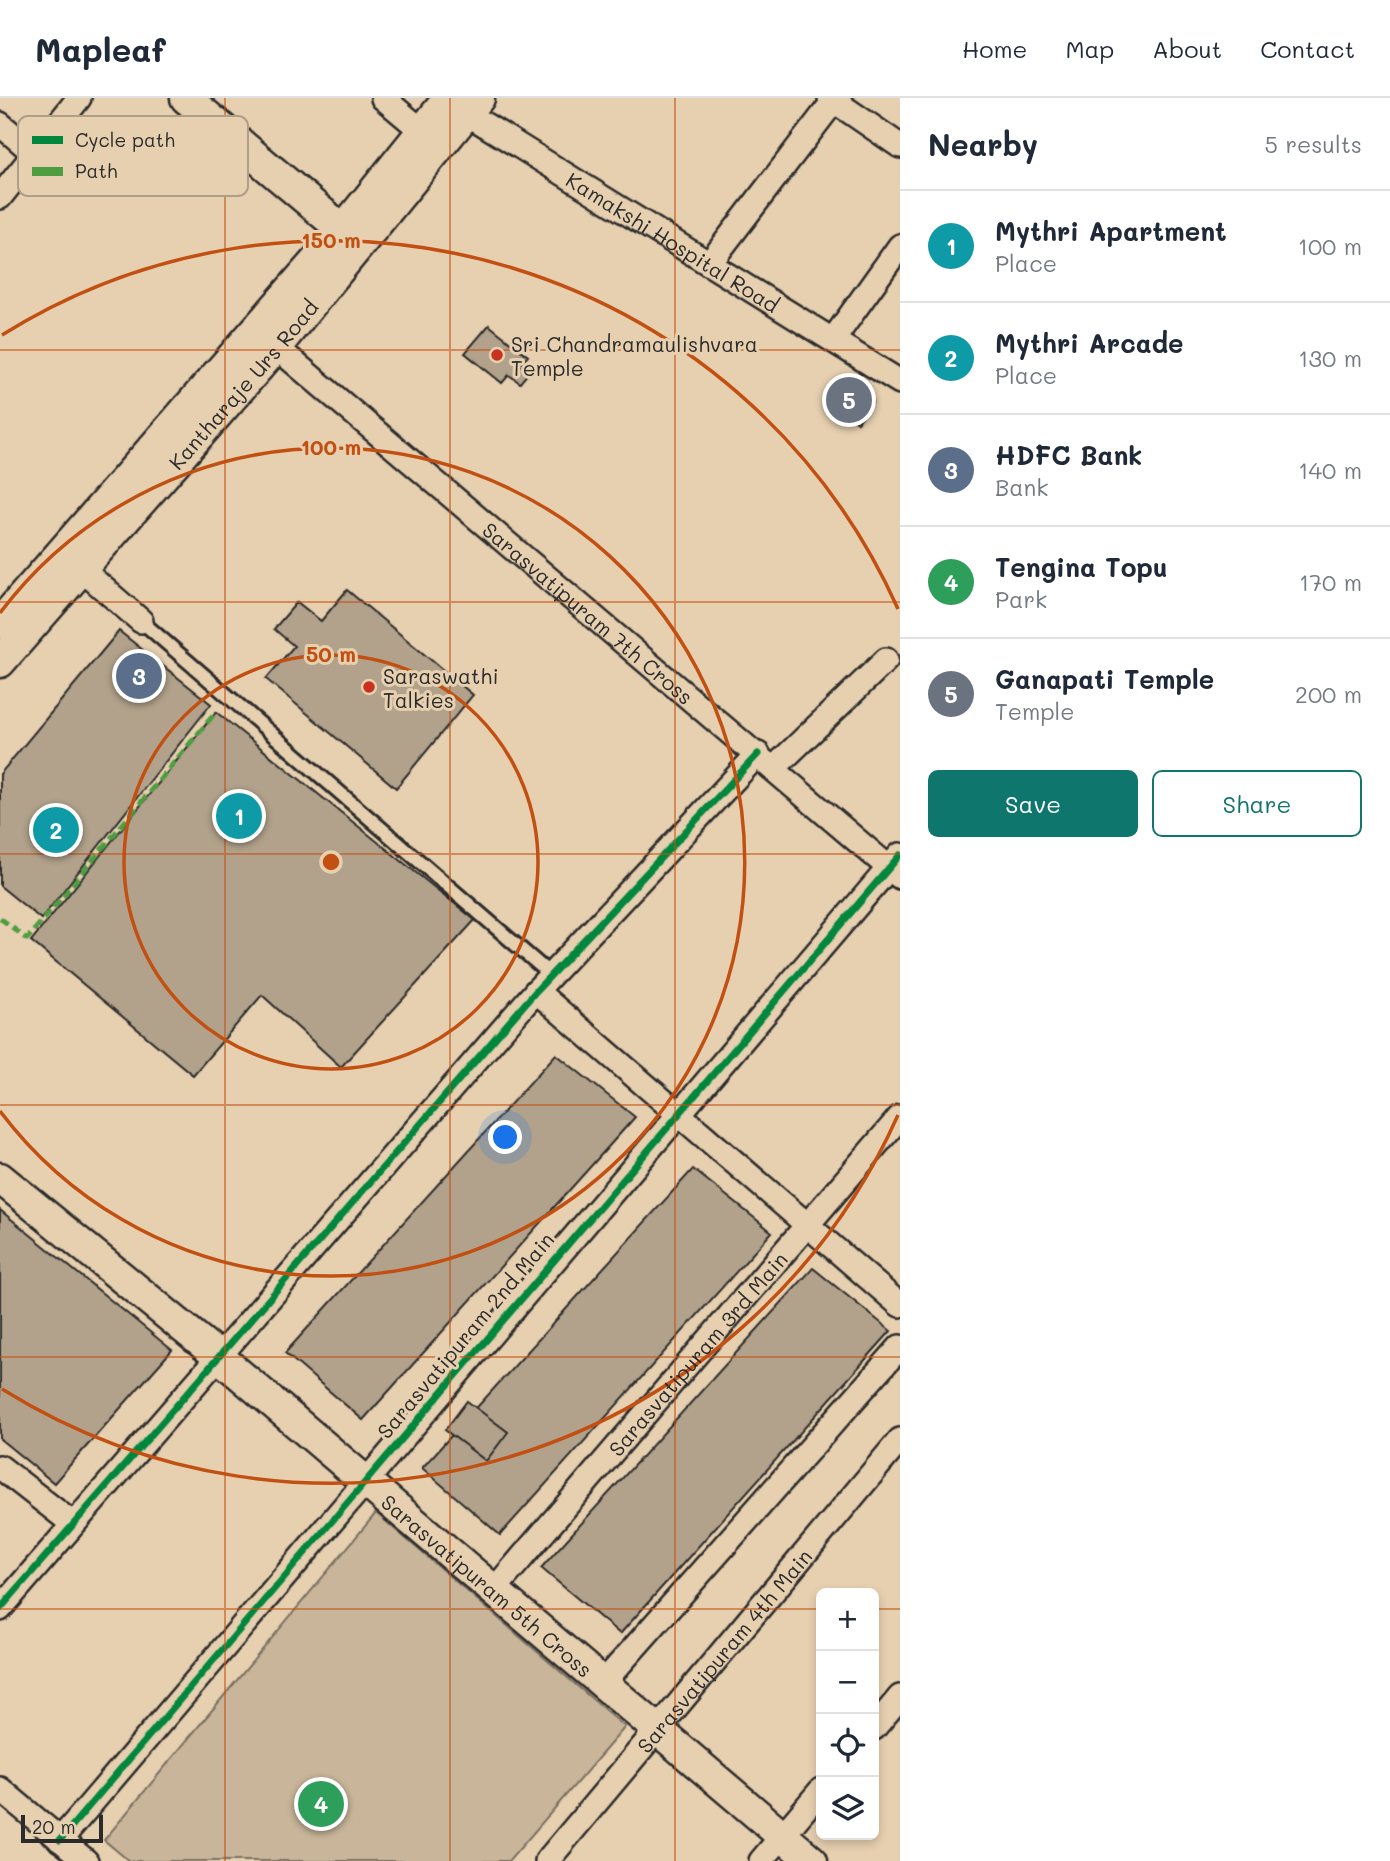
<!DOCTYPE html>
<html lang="en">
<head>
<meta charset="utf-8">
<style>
  body { margin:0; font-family:Mali,sans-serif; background:#f2f2f3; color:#1f2937 }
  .controls { position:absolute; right:21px; bottom:21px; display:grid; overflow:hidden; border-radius:10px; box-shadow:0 4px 10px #0003 }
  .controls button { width:63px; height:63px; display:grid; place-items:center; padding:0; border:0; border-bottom:2px solid #e0e1e3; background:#fff; color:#1f2937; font:35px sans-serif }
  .scale { position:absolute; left:21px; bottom:18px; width:82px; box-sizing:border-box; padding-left:7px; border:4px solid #2b2b2b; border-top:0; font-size:19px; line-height:24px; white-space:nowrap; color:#2b2b2b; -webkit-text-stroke:5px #e7d0b0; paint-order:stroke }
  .you { position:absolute; left:506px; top:1040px; width:24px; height:24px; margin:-18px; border:5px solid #fff; border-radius:50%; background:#1a73e8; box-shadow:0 0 0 10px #1a73e833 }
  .badge { display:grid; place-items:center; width:46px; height:46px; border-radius:50%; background:#0f766e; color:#fff; font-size:23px; font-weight:700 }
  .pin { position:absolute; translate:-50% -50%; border:4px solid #fff; box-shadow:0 2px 7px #0006 }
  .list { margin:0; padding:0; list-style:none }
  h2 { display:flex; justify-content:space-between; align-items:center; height:91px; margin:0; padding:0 28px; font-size:30px }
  h2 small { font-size:23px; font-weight:400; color:#747a83 }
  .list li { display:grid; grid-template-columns:46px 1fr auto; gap:21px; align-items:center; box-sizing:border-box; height:112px; padding:0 28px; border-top:2px solid #e0e1e3 }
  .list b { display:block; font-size:26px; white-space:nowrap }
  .list p { margin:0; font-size:23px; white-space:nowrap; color:#747a83 }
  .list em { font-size:23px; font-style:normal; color:#747a83 }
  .actions { display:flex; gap:14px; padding:21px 28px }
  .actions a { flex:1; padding:16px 0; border:2px solid #0f766e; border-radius:10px; text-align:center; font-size:24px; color:#0f766e }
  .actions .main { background:#0f766e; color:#fff }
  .icon { flex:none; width:38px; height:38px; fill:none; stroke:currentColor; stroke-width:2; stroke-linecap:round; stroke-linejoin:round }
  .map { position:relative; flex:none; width:900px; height:1763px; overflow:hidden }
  header { display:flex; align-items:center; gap:42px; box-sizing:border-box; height:98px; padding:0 35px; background:#fff; border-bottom:2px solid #e0e1e3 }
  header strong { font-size:33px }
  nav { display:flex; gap:38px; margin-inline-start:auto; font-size:24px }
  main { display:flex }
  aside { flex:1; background:#fff }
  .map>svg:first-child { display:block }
  .green { fill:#c8b59a; stroke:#7a7062; stroke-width:2 }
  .building { fill:#b2a28b; stroke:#2b2b2b; stroke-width:2 }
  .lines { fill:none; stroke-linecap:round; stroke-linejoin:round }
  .service-casing { stroke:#2b2b2b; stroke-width:18 }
  .minor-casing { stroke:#2b2b2b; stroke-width:28 }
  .tertiary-casing { stroke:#2b2b2b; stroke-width:35 }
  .service { stroke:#e7d0b0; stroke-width:12 }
  .minor { stroke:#e7d0b0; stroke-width:23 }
  .tertiary { stroke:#e7d0b0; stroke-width:30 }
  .quiet { stroke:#4f9d41; stroke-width:5; stroke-dasharray:10 5; stroke-linecap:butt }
  .cycleway-casing { stroke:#e7d0b0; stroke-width:11 }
  .cycleway { stroke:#00873e; stroke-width:7 }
  .grid { fill:none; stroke:#c25012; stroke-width:2; stroke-opacity:0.55 }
  .ring { fill:none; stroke:#c25012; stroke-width:3.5 }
  .poi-dot { fill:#c8321e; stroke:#e7d0b0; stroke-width:2.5 }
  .labels { text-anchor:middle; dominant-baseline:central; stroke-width:6; stroke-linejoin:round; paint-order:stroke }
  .street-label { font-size:21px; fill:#2b2b2b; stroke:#e7d0b0 }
  .poi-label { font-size:21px; fill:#2b2b2b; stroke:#e7d0b0; text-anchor:start }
  .key { fill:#e7d0b0; stroke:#af9e88; stroke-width:2 }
  .key-label { font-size:19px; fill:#2b2b2b }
  .centre { fill:#c25012; stroke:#e7d0b0; stroke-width:3.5 }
  .ring-label { font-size:21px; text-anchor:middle; font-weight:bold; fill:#c25012; stroke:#e7d0b0; stroke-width:6; stroke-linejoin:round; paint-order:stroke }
</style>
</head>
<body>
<header>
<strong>Mapleaf</strong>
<nav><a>Home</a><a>Map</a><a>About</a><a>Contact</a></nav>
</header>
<main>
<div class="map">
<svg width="900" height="1763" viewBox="0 0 900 1763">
  <rect width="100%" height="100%" fill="#e7d0b0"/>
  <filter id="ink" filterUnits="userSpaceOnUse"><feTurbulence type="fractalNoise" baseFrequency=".0143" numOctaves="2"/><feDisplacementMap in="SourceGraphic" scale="14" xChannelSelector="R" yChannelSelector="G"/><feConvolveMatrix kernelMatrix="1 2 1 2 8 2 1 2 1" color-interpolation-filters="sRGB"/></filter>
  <g filter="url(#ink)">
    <!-- green -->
    <path class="green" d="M376,1415L625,1629L509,1763H129L104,1742Z"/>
    <!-- building -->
    <g class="building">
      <path d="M489,227L528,258L520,267L529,274L520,285L509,277L502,285L465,255Z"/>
      <path d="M840,280L873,303L858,324L825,301Z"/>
      <path d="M347,492L473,597L396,690L266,581L294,548L274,531L297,504L321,523Z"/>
      <path d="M119,533L211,606L41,821L0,788V676Z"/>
      <path d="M216,614L475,822L341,969L262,897L193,977L31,843Z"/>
      <path d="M556,956L635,1019L363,1322L285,1255Z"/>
      <path d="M693,1071L772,1134L500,1437L422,1370Z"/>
      <path d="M0,1112L172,1252L54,1385L0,1341Z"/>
      <path d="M813,1170L891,1233L620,1536L541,1470Z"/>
      <path d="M467,1303L508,1334L486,1363L445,1332Z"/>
    </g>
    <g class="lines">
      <!-- service casing -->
      <g class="service-casing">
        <path id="service" d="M141,523L551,877"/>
      </g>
      <!-- minor casing -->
      <g class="minor-casing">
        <g id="minor">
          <path d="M383,0L433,42"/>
          <path d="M830,0L900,48"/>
          <path id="s1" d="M453,7L900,284"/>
          <path d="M0,26L35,56"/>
          <path d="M0,99L79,0"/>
          <path d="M709,166L836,0"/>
          <path d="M833,242L900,148"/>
          <path id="s2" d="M276,249L900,779"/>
          <path d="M80,470L141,523"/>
          <path d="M774,670L886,562"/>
          <path d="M536,893L900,1207"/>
          <path d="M0,1369L73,1426"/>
          <path id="s3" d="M494,1492L900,1019"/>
          <path d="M0,1511L536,893L758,656"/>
          <path d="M603,1585L900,1249"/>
          <path d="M874,1630L900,1599"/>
          <path d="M0,1691L86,1763"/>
          <path d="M60,1742L900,757"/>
          <path id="s4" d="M547,1763L900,1342"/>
          <path d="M761,1763L821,1692"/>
        </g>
      </g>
      <!-- tertiary casing -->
      <g class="tertiary-casing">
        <g id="tertiary">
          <path d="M186,0L357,144"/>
          <path d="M0,525L343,132L449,0"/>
          <path id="s5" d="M0,564L276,249L479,0"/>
          <path id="s6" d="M0,1080L218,1258L812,1763"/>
        </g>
      </g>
      <!-- service -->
      <use href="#service" class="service"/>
      <!-- minor -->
      <use href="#minor" class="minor"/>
      <!-- tertiary -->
      <use href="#tertiary" class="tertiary"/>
      <!-- quiet -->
      <path class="quiet" d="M0,820L27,841L216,614"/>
      <!-- cycleway casing -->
      <g class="cycleway-casing">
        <g id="cycleway">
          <path d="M0,1511L536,893L758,656"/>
          <path d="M60,1742L900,757"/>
        </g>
      </g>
      <!-- cycleway -->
      <use href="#cycleway" class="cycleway"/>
    </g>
  </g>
  <!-- grid -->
  <path class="grid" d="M225,0V1763M450,0V1763M675,0V1763M0,252H900M0,504H900M0,756H900M0,1007H900M0,1259H900M0,1511H821M874,1511H900"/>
  <!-- distance rings -->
  <g class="ring">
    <circle cx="331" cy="764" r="207"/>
    <path d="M0 515A414 414 0 1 1 0 1013"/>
    <path d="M898 1017A621 621 0 0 1 2 1291M2 237A621 621 0 0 1 898 511"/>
  </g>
  <!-- markers -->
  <g class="poi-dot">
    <circle cx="497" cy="257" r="7"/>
    <circle cx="369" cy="589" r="7"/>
  </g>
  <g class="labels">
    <!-- street labels -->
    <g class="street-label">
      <text stroke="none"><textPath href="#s1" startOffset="259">Kamakshi Hospital Road</textPath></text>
      <text stroke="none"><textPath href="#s5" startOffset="369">Kantharaje Urs Road</textPath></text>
      <text stroke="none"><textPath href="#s2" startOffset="410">Sarasvatipuram 7th Cross</textPath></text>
      <text transform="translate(465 1237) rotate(-50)">Sarasvatipuram 2nd Main</text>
      <text stroke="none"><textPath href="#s3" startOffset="312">Sarasvatipuram 3rd Main</textPath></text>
      <text stroke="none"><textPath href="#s6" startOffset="635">Sarasvatipuram 5th Cross</textPath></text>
      <text stroke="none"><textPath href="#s4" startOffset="275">Sarasvatipuram 4th Main</textPath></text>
    </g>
    <!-- poi labels -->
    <g class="poi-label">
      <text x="511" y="245">Sri Chandramaulishvara<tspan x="511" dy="24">Temple</tspan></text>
      <text x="383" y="577">Saraswathi<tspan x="383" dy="24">Talkies</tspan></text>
    </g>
  </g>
  <!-- legend -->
  <rect x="18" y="18" width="230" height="80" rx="10" class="key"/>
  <rect x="32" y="38" width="31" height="8" fill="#00873e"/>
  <rect x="32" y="69" width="31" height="9" fill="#4f9d41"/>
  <g class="key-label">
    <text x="75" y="49">Cycle path</text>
    <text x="75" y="80">Path</text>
  </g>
  <circle cx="331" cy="764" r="10" class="centre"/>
  <g class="ring-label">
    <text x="331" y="150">150 m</text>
    <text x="331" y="357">100 m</text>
    <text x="331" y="564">50 m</text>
  </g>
</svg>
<div class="controls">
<button>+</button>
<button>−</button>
<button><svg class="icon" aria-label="locate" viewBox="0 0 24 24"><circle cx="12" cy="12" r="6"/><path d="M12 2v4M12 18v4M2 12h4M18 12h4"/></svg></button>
<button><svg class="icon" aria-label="layers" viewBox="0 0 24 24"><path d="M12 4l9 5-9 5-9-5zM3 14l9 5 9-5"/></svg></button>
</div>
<div class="scale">20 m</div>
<div class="you"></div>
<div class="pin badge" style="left:239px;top:718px;background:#0f9aa8">1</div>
<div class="pin badge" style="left:56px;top:732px;background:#0f9aa8">2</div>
<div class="pin badge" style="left:139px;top:578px;background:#5c6f8a">3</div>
<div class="pin badge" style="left:321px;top:1706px;background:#2e9e5b">4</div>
<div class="pin badge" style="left:849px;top:302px;background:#6b7280">5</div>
</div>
<aside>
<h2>Nearby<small>5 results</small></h2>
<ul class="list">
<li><span class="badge" style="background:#0f9aa8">1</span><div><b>Mythri Apartment</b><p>Place</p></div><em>100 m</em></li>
<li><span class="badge" style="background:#0f9aa8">2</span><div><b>Mythri Arcade</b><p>Place</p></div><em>130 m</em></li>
<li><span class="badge" style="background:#5c6f8a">3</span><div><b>HDFC Bank</b><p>Bank</p></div><em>140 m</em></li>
<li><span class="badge" style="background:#2e9e5b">4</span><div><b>Tengina Topu</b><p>Park</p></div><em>170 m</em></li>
<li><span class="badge" style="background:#6b7280">5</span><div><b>Ganapati Temple</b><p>Temple</p></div><em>200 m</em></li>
</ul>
<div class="actions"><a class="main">Save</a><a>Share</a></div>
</aside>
</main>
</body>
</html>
